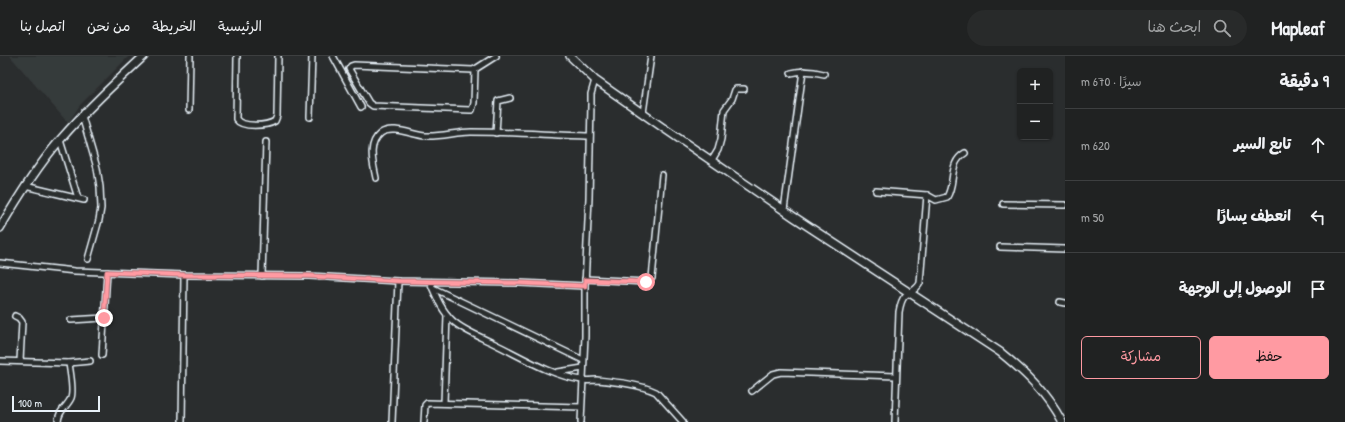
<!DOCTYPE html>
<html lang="ar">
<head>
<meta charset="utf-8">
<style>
  body { margin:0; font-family:"Patrick Hand","Playpen Sans Arabic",sans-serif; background:#282a2a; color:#f1f3f6; direction:rtl }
  .controls { position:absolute; right:12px; top:12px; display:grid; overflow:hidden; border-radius:6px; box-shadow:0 1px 3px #0004 }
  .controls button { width:36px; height:36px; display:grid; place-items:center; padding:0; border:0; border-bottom:1px solid #3d3f40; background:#202222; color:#f1f3f6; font:20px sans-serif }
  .scale { position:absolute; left:12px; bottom:10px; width:88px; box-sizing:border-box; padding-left:4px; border:2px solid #e8f1f8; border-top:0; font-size:11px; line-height:14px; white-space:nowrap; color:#e8f1f8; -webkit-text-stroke:3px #2a2d2e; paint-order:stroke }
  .stop { position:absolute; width:12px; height:12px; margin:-9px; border:3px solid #ff9aa2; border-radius:50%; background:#fff }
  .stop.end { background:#ff9aa2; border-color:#fff; box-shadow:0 1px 4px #0008 }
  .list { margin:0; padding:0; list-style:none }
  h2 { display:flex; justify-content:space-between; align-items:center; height:52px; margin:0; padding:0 16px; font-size:17px }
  h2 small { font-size:13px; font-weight:400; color:#a2a4a5 }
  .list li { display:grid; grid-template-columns:26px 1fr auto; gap:12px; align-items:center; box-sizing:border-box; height:72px; padding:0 16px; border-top:1px solid #3d3f40 }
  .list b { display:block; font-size:15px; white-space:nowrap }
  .list em { font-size:13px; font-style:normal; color:#a2a4a5 }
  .actions { display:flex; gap:8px; padding:12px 16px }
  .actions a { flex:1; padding:9px 0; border:1px solid #ff9aa2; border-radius:6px; text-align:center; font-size:14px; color:#ff9aa2 }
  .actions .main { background:#ff9aa2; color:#111 }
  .icon { flex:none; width:22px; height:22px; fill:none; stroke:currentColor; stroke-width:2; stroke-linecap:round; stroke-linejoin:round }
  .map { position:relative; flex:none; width:1065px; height:366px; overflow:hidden; direction:ltr }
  header { display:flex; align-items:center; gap:24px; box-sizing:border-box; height:56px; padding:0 20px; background:#202222; border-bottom:1px solid #3d3f40 }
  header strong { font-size:19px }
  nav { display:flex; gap:22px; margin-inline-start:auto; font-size:14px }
  .search { width:280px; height:36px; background:#282a2a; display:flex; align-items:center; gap:10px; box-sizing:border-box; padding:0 14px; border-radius:22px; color:#a2a4a5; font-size:15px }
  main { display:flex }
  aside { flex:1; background:#202222 }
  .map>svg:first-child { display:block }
  .built { fill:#363a3b }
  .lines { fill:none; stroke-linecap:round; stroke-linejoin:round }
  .street-casing { stroke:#e8f1f8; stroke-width:8 }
  .secondary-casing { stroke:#e8f1f8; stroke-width:10 }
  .street { stroke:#2a2d2e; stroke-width:5 }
  .secondary { stroke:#2a2d2e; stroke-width:7 }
  .route { stroke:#ff9aa2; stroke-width:5 }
</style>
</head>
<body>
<header>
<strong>Mapleaf</strong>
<div class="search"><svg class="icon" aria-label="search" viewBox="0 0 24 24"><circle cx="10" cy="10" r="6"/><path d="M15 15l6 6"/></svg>ابحث هنا</div>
<nav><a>الرئيسية</a><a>الخريطة</a><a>من نحن</a><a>اتصل بنا</a></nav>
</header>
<main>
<aside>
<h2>9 دقيقة<small>سيرًا · 670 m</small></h2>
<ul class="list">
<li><svg class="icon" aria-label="ahead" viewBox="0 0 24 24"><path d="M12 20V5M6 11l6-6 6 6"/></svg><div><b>تابع السير</b></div><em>620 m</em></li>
<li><svg class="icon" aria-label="left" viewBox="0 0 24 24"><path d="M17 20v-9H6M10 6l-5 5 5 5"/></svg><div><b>انعطف يسارًا</b></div><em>50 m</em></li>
<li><svg class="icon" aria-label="arrive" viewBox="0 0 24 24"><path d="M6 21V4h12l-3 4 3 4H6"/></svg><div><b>الوصول إلى الوجهة</b></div></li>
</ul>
<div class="actions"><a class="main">حفظ</a><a>مشاركة</a></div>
</aside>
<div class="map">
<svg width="1065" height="366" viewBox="0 0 1065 366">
  <rect width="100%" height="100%" fill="#2a2d2e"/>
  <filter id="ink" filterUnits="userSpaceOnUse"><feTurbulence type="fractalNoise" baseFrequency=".025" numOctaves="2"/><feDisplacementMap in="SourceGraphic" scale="8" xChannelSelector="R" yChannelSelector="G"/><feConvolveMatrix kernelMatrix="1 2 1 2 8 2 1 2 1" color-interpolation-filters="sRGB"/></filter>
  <g filter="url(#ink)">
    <!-- built -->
    <path class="built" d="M10,0H129L80,49L68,67Z"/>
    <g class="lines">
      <!-- street casing -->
      <g class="street-casing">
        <g id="street">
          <path d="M237,0L236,63C242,72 267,70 275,65L277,60L278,0"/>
          <path d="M333,0L361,51"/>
          <path d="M475,13L474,47L472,54H470L373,50L369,47L349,13L351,10L354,9L473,14L477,12L496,0"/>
          <path d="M791,17C802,14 813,15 824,18"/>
          <path d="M189,54L190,0"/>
          <path d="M643,57L651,0"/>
          <path d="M82,60L97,112L100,131L101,152L99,164L88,203"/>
          <path d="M310,61L312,0"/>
          <path d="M496,77L498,45L510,42"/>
          <path d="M60,84L78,142"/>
          <path d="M712,104L718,94L721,83L724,54L732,43L735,34L736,33H744"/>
          <path d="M376,122C373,107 367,88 381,77C392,69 413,79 425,80C441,81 456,76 471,76C511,76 551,79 590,80"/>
          <path d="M25,130L84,144"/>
          <path d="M876,135L927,139"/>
          <path d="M1003,148L1065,149"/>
          <path d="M784,154L803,15"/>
          <path d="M1000,191L1065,193"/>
          <path d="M0,207L75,215L184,219L309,220L398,225L519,227L585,230"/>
          <path d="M262,220L266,86"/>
          <path d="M585,223L646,226L652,222L662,119"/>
          <path d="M430,226C436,240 441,254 453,265C464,275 481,281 495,288C522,301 552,320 582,324C587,325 592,324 597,324C616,326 639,328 656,336L683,366"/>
          <path d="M433,232L583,304"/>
          <path d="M1060,246L1065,247"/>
          <path d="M15,260L19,262L22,266L20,305"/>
          <path d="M71,264L104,262"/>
          <path d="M102,299L107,216"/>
          <path d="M0,305L69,307L90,305"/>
          <path d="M558,316L583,312"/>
          <path d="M752,335L773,318L781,316L896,320"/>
          <path d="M444,347L447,259"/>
          <path d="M58,366C58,355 67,351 71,342C74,334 70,316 69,307"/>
          <path d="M182,366L184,219"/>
          <path d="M392,366L398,225"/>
          <path d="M424,366L425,349L427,347L581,351"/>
          <path d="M581,366L585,280V230L589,142L591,48V38L595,24"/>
          <path d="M895,366L899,256C900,250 901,244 905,240C910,236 917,234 920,227L927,139L936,144L947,141C956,126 948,107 965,97"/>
        </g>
      </g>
      <!-- secondary casing -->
      <g class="secondary-casing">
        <g id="secondary">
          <path d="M570,0L595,24L662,71L794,161L1000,296C1026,317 1046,336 1062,366"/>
          <path d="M0,172C18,141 37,111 60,84C86,54 115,27 144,0"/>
        </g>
      </g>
      <!-- street -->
      <use href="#street" class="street"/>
      <!-- secondary -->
      <use href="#secondary" class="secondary"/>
    </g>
  </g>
  <g class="lines" filter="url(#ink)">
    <!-- route -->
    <path class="route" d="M104,262L107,216L184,219L309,220L398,225L519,227L585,230V224L646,226"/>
  </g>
</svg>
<div class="controls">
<button>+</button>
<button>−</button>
</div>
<div class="scale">100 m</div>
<div class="stop" style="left:646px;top:226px"></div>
<div class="stop end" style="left:104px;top:262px"></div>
</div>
</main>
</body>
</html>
